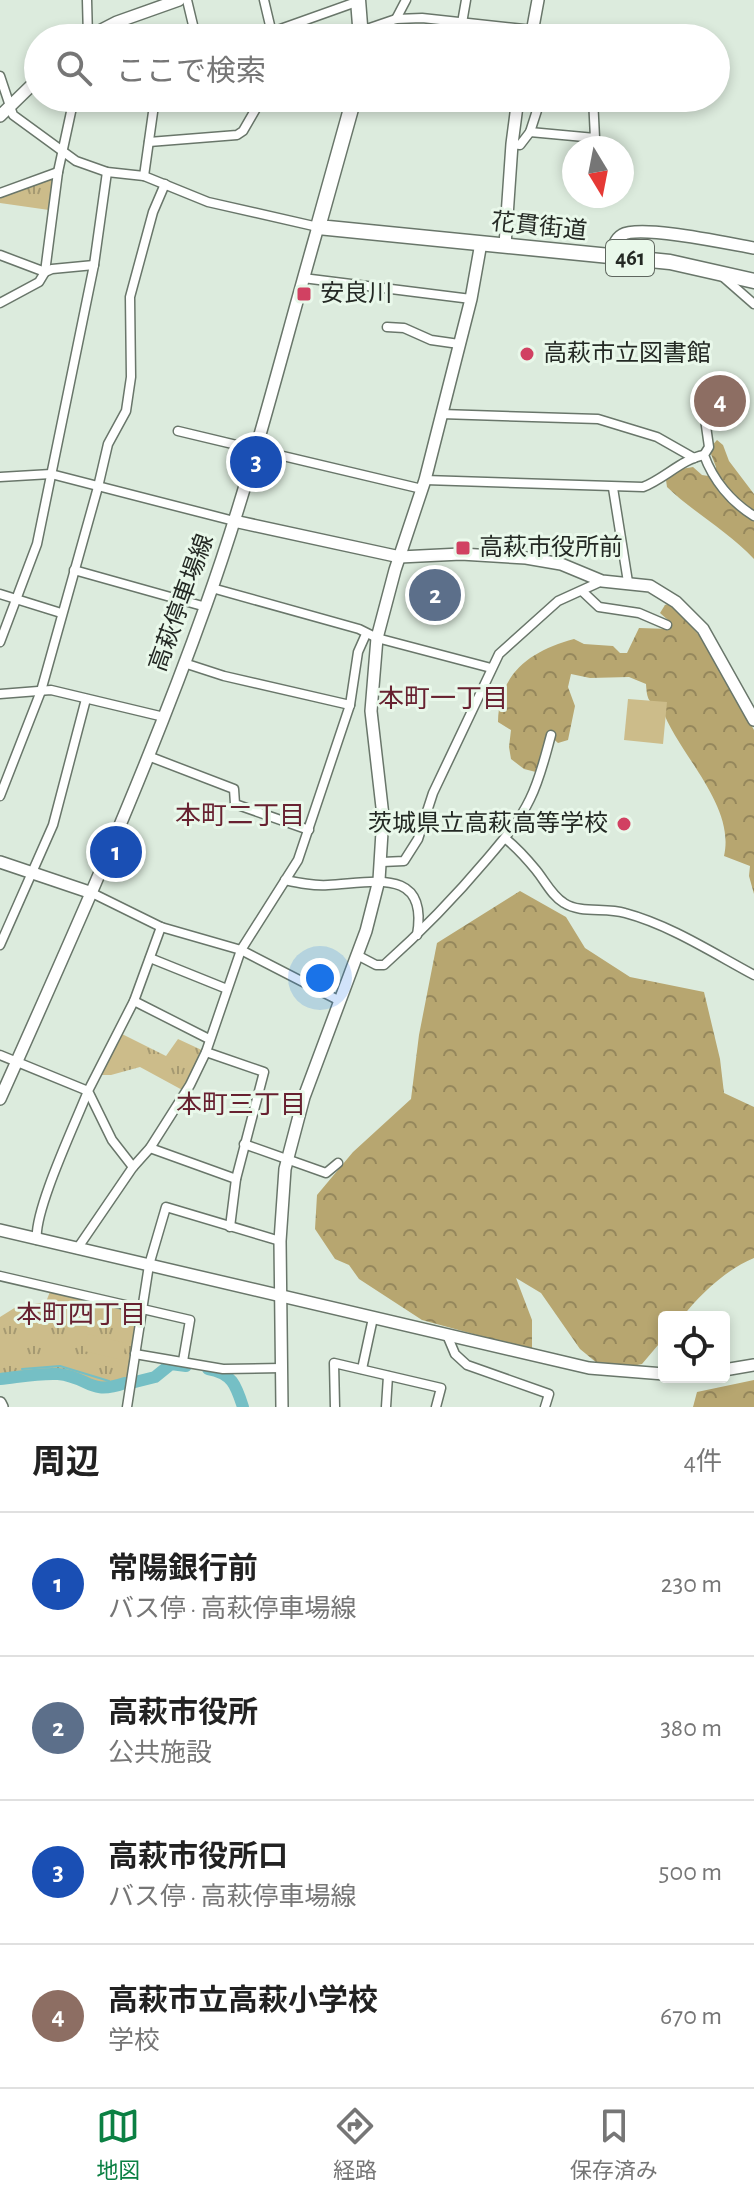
<!DOCTYPE html>
<html lang="ja">
<head>
<meta charset="utf-8">
<style>
  body { margin:0; font-family:"Alegreya Sans","Noto Sans JP",sans-serif; background:#f2f2f2; color:#222 }
  .controls { position:absolute; right:24px; bottom:24px; display:grid; overflow:hidden; border-radius:8px; box-shadow:0 4px 12px #0003 }
  .controls button { width:72px; height:72px; display:grid; place-items:center; padding:0; border:0; border-bottom:2px solid #e0e0e0; background:#fff; color:#222; font:40px sans-serif }
  .compass { position:absolute; left:562px; top:136px; width:72px; height:72px; border-radius:50%; background:#fff; box-shadow:0 4px 12px #0003; rotate:170deg }
  .you { position:absolute; left:320px; top:978px; width:28px; height:28px; margin:-20px; border:6px solid #fff; border-radius:50%; background:#1a73e8; box-shadow:0 0 0 12px #1a73e833 }
  .badge { display:grid; place-items:center; width:52px; height:52px; border-radius:50%; background:#0b8043; color:#fff; font-size:26px; font-weight:700 }
  .pin { position:absolute; translate:-50% -50%; border:4px solid #fff; box-shadow:0 2px 8px #0006 }
  .list { margin:0; padding:0; list-style:none }
  h2 { display:flex; justify-content:space-between; align-items:center; height:104px; margin:0; padding:0 32px; font-size:34px }
  h2 small { font-size:26px; font-weight:400; color:#767676 }
  .list li { display:grid; grid-template-columns:52px 1fr auto; gap:24px; align-items:center; box-sizing:border-box; height:144px; padding:0 32px; border-top:2px solid #e0e0e0 }
  .list b { display:block; font-size:30px; white-space:nowrap }
  .list p { margin:0; font-size:26px; white-space:nowrap; color:#767676 }
  .list em { font-size:26px; font-style:normal; color:#767676 }
  .icon { flex:none; width:44px; height:44px; fill:none; stroke:currentColor; stroke-width:2; stroke-linecap:round; stroke-linejoin:round }
  .map { position:relative; flex:none; width:754px; height:1407px; overflow:hidden }
  .search { position:absolute; background:#fff; box-shadow:0 4px 12px #0003; left:24px; right:24px; top:24px; height:88px; display:flex; align-items:center; gap:20px; box-sizing:border-box; padding:0 28px; border-radius:44px; color:#767676; font-size:30px }
  .sheet { height:680px; background:#fff }
  nav { display:flex; justify-content:space-around; align-items:center; box-sizing:border-box; height:112px; border-top:2px solid #e0e0e0; background:#fff; font-size:22px; color:#767676 }
  nav a { display:grid; justify-items:center; gap:4px }
  nav .on { color:#0b8043 }
  .map>svg:first-child { display:block }
  .grass { fill:url(#grass-tufts) }
  .forest { fill:url(#forest-crowns) }
  .pitch { fill:#ccbc8a }
  .lines { fill:none; stroke-linecap:round; stroke-linejoin:round }
  .stream { stroke:#75bfc5; stroke-width:2 }
  .river { stroke:#75bfc5; stroke-width:12 }
  .street-casing { stroke:#69766a; stroke-width:11 }
  .secondary-casing { stroke:#69766a; stroke-width:14 }
  .highway-casing { stroke:#69766a; stroke-width:17 }
  .street { stroke:#fff; stroke-width:8 }
  .secondary { stroke:#fff; stroke-width:11 }
  .highway { stroke:#fff; stroke-width:14 }
  .poi-dot { fill:#d14162; stroke:#e9f8ea; stroke-width:3 }
  .labels { text-anchor:middle; dominant-baseline:central; stroke-width:6; stroke-linejoin:round; paint-order:stroke }
  .shield { fill:#e9f8ea; stroke:#5f675f; stroke-width:2 }
  .shield-label { font-size:22px; font-weight:bold; fill:#242924 }
  .street-label { font-size:24px; fill:#242924; stroke:#e9f8ea }
  .poi-label { font-size:24px; fill:#242924; stroke:#e9f8ea; text-anchor:start }
  .neighbourhood-label { font-size:26px; fill:#672130; stroke:#e9f8ea }
</style>
</head>
<body>
<div class="map">
<svg width="754" height="1407" viewBox="0 0 754 1407">
  <defs>
    <pattern id="grass-tufts" width="24" height="20" patternUnits="userSpaceOnUse" patternTransform="scale(2)"><rect width="24" height="20" fill="#ccbc8a"/><path d="M3 7l-1-3M5 7V3M7 7l1-3M15 17l-1-3M17 17v-4M19 17l1-3" fill="none" stroke="#a59971"/></pattern>
    <pattern id="forest-crowns" width="20" height="18" patternUnits="userSpaceOnUse" patternTransform="scale(2)"><rect width="20" height="18" fill="#b7a670"/><path d="M2 6a3 3 0 1 1 6 0M12 15a3 3 0 1 1 6 0" fill="none" stroke="#95875c"/></pattern>
  </defs>
  <rect width="100%" height="100%" fill="#dcebdd"/>
  <!-- grass -->
  <g class="grass">
    <path d="M53,176L49,210L0,203V195Z"/>
    <path d="M118,1032L166,1056L178,1039L206,1052L186,1092L140,1067L111,1075H96Z"/>
    <path d="M51,1289L140,1310L131,1376C100,1399 91,1378 59,1375C40,1373 19,1377 0,1379V1317L16,1307L46,1302Z"/>
  </g>
  <!-- forest -->
  <g class="forest">
    <path d="M717,440L723,445L729,461L754,494V559C728,531 694,513 667,487L666,480L681,469L693,467L702,475L715,477L716,467L709,449Z"/>
    <path d="M670,603L700,636L754,730V894L749,876L750,866L724,856C736,804 676,752 662,708C648,703 647,699 646,684L629,677L590,678L571,674L568,687L575,706L568,740L558,743L549,735L546,738L536,772L524,769L511,759L509,747L511,730L498,722C499,673 530,651 574,639L584,644L613,646L620,653H627L639,628L671,629L669,621L660,613L665,605Z"/>
    <path d="M520,891L566,917L585,948L630,977L704,992L720,1059L724,1093L754,1107V1258C725,1270 701,1294 682,1317H664V1338L642,1364L618,1369L597,1363L580,1349L541,1293L516,1278L532,1320V1350L422,1320L359,1279L349,1265L335,1259L315,1229L317,1195L353,1152L411,1099L419,1035L437,943Z"/>
    <path d="M754,1380V1407H693L697,1392Z"/>
  </g>
  <!-- pitch -->
  <g class="pitch">
    <path d="M628,699L667,702L663,744L624,740Z"/>
    <path d="M88,1334L126,1343L122,1360L84,1351Z"/>
  </g>
  <g class="lines">
    <!-- stream -->
    <path class="stream" d="M22,1369L60,1366L109,1381"/>
    <!-- river -->
    <g class="river">
      <path d="M208,1369C232,1373 236,1385 243,1407"/>
      <path d="M0,1379C19,1377 38,1373 58,1374C90,1377 88,1396 125,1383"/>
      <path d="M135,1382L155,1377L171,1364L186,1366"/>
    </g>
    <!-- street casing -->
    <g class="street-casing">
      <g id="street">
        <path d="M87,0L88,38"/>
        <path d="M187,0L193,25V38"/>
        <path d="M264,0L273,38"/>
        <path d="M396,19L406,0"/>
        <path d="M462,23L466,0"/>
        <path d="M361,31L396,19L422,18L533,30"/>
        <path d="M229,38L272,32L359,1"/>
        <path d="M0,76L13,115L76,161L107,172L144,176L208,202L318,227"/>
        <path d="M530,132L595,138L593,98"/>
        <path d="M149,142L237,135L243,131L262,98"/>
        <path d="M512,144L520,145L530,132L541,98"/>
        <path d="M58,172L74,98"/>
        <path d="M144,176L155,98"/>
        <path d="M0,193L58,172L45,272L39,282L0,303"/>
        <path d="M0,255L45,272L52,269L94,265"/>
        <path d="M722,276L754,304"/>
        <path d="M303,278L471,299"/>
        <path d="M387,327L404,328L431,340L459,344"/>
        <path d="M441,414L598,419L657,437L694,458"/>
        <path d="M705,419L709,447L704,455C713,480 731,502 754,516"/>
        <path d="M178,431L422,489"/>
        <path d="M0,477L51,474L234,521"/>
        <path d="M425,480L643,487C664,479 682,459 704,455"/>
        <path d="M613,488L628,582"/>
        <path d="M74,570L206,607"/>
        <path d="M212,588L359,629L377,638L491,668"/>
        <path d="M582,591L599,607L639,613L667,625"/>
        <path d="M0,594L61,613"/>
        <path d="M0,642L37,544L94,265L107,172"/>
        <path d="M184,663L224,676L350,705"/>
        <path d="M0,694L51,690L164,717"/>
        <path d="M148,756L234,789L235,804L309,830"/>
        <path d="M0,796L41,691L98,487L108,444L126,411L131,377L130,297L153,212L165,184"/>
        <path d="M506,839C517,848 527,859 536,870C545,881 552,896 564,903C581,914 605,907 625,913C670,925 713,953 754,975"/>
        <path d="M382,862L404,861L418,839L433,793L499,654L558,601L602,581"/>
        <path d="M285,880C299,883 313,886 328,885C371,883 429,866 417,935"/>
        <path d="M92,893L161,927L241,950L340,1001"/>
        <path d="M0,945L53,825L86,699"/>
        <path d="M357,955L376,965H384C421,932 455,897 487,859C503,840 519,822 530,799C540,779 545,757 551,735"/>
        <path d="M150,958L227,989"/>
        <path d="M134,1001L209,1039"/>
        <path d="M206,1052L264,1072L236,1179L230,1227"/>
        <path d="M0,1055L88,1091C76,1122 33,1212 37,1240"/>
        <path d="M244,1144L326,1173L338,1163"/>
        <path d="M150,1148L236,1179"/>
        <path d="M133,1167L112,1140L88,1091L134,1001L161,927"/>
        <path d="M77,1249L133,1167L150,1148L190,1085L206,1052L241,950L298,860L350,705L358,652L366,634"/>
        <path d="M0,1276L190,1320L183,1361"/>
        <path d="M447,1335L455,1354L467,1365L549,1394L545,1407"/>
        <path d="M135,1354L223,1369L282,1368"/>
        <path d="M362,1369L373,1318"/>
        <path d="M127,1407L149,1265L166,1207L280,1241"/>
        <path d="M335,1407L334,1363L441,1388L436,1407"/>
        <path d="M386,1407L388,1376"/>
      </g>
    </g>
    <!-- secondary casing -->
    <g class="secondary-casing">
      <g id="secondary">
        <path d="M86,38L117,22L179,0"/>
        <path d="M531,38L538,0"/>
        <path d="M0,116L38,79"/>
        <path d="M505,245L512,144L518,98"/>
        <path d="M611,256C613,248 615,239 622,235C640,224 730,244 754,248"/>
        <path d="M234,521L400,557L461,554L526,558L561,564L602,581L650,586L676,602L703,629L754,720"/>
        <path d="M0,862L92,893"/>
        <path d="M0,1099C73,936 146,773 206,605C250,483 282,352 318,227"/>
        <path d="M0,1230L589,1368L664,1374"/>
        <path d="M724,1370L754,1365"/>
        <path d="M0,1403L2,1407"/>
        <path d="M282,1407L280,1241L285,1169L304,1097L366,931L379,880L383,816L371,711L377,638L395,570L425,480L471,299L481,243"/>
      </g>
    </g>
    <!-- highway casing -->
    <g class="highway-casing">
      <g id="highway">
        <path d="M358,0L361,38"/>
        <path d="M354,98L318,227L670,262L754,281"/>
      </g>
    </g>
    <!-- street -->
    <use href="#street" class="street"/>
    <!-- secondary -->
    <use href="#secondary" class="secondary"/>
    <!-- highway -->
    <use href="#highway" class="highway"/>
  </g>
  <!-- markers -->
  <g class="poi-dot">
    <rect x="296" y="286" width="16" height="16" rx="4"/>
    <circle cx="527" cy="354" r="8"/>
    <rect x="455" y="540" width="16" height="16" rx="4"/>
    <circle cx="624" cy="824" r="8"/>
  </g>
  <g class="labels">
    <!-- shield labels -->
    <rect class="shield" x="606" y="240" width="48" height="36" rx="6"/>
    <g class="shield-label">
      <text x="630" y="258">461</text>
    </g>
    <!-- street labels -->
    <g class="street-label">
      <text transform="translate(539 227) rotate(6)">花貫街道</text>
      <text transform="translate(182 603) rotate(-70)">高萩停車場線</text>
    </g>
    <!-- poi labels -->
    <g class="poi-label">
      <text x="320" y="294">安良川</text>
      <text x="543" y="354">高萩市立図書館</text>
      <text x="479" y="548">高萩市役所前</text>
      <text x="608" y="824" text-anchor="end">茨城県立高萩高等学校</text>
    </g>
    <!-- neighbourhood labels -->
    <g class="neighbourhood-label">
      <text x="443" y="699">本町一丁目</text>
      <text x="240" y="816">本町二丁目</text>
      <text x="241" y="1105">本町三丁目</text>
      <text x="81" y="1315">本町四丁目</text>
    </g>
  </g>
</svg>
<div class="controls">
<button><svg class="icon" aria-label="locate" viewBox="0 0 24 24"><circle cx="12" cy="12" r="6"/><path d="M12 2v4M12 18v4M2 12h4M18 12h4"/></svg></button>
</div>
<svg class="compass" viewBox="-18 -18 36 36"><path d="M0-13l5 13h-10z" fill="#e53935"/><path d="M0 13l5-13h-10z" fill="#767676"/></svg>
<div class="you"></div>
<div class="pin badge" style="left:116px;top:852px;background:#1a4fb4">1</div>
<div class="pin badge" style="left:435px;top:595px;background:#5c6f8a">2</div>
<div class="pin badge" style="left:256px;top:462px;background:#1a4fb4">3</div>
<div class="pin badge" style="left:720px;top:401px;background:#8d6e63">4</div>
<div class="search"><svg class="icon" aria-label="search" viewBox="0 0 24 24"><circle cx="10" cy="10" r="6"/><path d="M15 15l6 6"/></svg>ここで検索</div>
</div>
<section class="sheet">
<h2>周辺<small>4件</small></h2>
<ul class="list">
<li><span class="badge" style="background:#1a4fb4">1</span><div><b>常陽銀行前</b><p>バス停 · 高萩停車場線</p></div><em>230 m</em></li>
<li><span class="badge" style="background:#5c6f8a">2</span><div><b>高萩市役所</b><p>公共施設</p></div><em>380 m</em></li>
<li><span class="badge" style="background:#1a4fb4">3</span><div><b>高萩市役所口</b><p>バス停 · 高萩停車場線</p></div><em>500 m</em></li>
<li><span class="badge" style="background:#8d6e63">4</span><div><b>高萩市立高萩小学校</b><p>学校</p></div><em>670 m</em></li>
</ul>
</section>
<nav>
<a class="on"><svg class="icon" aria-label="map" viewBox="0 0 24 24"><path d="M3 6l6-2 6 2 6-2v14l-6 2-6-2-6 2zM9 4v14M15 6v14"/></svg>地図</a>
<a><svg class="icon" aria-label="directions" viewBox="0 0 24 24"><path d="M12 3l9 9-9 9-9-9zM9 14v-3h6M13 9l2 2-2 2"/></svg>経路</a>
<a><svg class="icon" aria-label="saved" viewBox="0 0 24 24"><path d="M7 4h10v16l-5-4-5 4z"/></svg>保存済み</a>
</nav>
</body>
</html>
